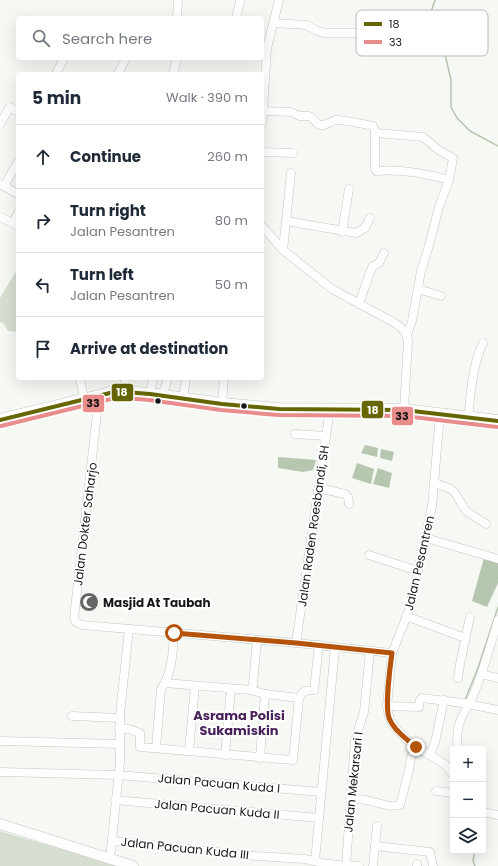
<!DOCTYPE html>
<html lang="en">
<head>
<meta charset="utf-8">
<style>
  body { margin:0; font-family:Poppins,sans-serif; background:#f2f2f3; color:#1f2937 }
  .controls { position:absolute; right:12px; bottom:12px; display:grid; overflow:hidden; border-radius:4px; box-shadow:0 4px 16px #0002 }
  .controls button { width:36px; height:36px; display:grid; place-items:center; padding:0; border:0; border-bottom:1px solid #e0e1e3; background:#fff; color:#1f2937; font:20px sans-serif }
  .stop { position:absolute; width:12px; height:12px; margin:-9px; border:3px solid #b45309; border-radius:50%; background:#fff }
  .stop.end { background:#b45309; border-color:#fff; box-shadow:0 1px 4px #0008 }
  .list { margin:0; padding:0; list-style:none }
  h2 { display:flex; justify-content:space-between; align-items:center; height:52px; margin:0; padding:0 16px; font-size:17px }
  h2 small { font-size:13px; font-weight:400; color:#747a83 }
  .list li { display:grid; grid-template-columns:26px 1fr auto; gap:12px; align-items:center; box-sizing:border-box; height:64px; padding:0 16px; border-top:1px solid #e0e1e3 }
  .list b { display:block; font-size:15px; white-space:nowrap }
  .list p { margin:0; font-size:13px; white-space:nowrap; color:#747a83 }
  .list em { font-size:13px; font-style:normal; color:#747a83 }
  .icon { flex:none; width:22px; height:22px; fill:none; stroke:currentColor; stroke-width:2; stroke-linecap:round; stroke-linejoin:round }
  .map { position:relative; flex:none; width:498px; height:866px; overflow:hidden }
  .search { position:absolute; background:#fff; box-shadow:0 4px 16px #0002; left:16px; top:16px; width:248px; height:44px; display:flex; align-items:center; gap:10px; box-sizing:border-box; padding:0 14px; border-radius:4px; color:#747a83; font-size:15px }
  .panel { position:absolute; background:#fff; box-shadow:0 4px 16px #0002; left:16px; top:72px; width:248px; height:308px; border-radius:4px }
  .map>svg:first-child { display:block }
  .green { fill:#d6ded1 }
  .water { fill:#b7c6af }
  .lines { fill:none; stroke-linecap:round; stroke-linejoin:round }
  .stream { stroke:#b7c6af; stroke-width:1.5 }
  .minor-casing { stroke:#c5c6c4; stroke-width:9 }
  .major-casing { stroke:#c5c6c4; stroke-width:11 }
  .highway-casing { stroke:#c5c6c4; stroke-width:13 }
  .minor { stroke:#fefefd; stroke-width:8 }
  .major { stroke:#fefefd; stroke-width:10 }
  .highway { stroke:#fefefd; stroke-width:12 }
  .bus-1-casing { stroke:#fff; stroke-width:7 }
  .bus-2-casing { stroke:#fff; stroke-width:7 }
  .bus-1 { stroke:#660; stroke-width:4 }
  .bus-2 { stroke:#e88c8c; stroke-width:4 }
  .route { stroke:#b45309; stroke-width:5 }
  .bus-dot { fill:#161816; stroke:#fff; stroke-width:1.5 }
  .labels { text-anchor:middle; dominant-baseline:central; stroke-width:4; stroke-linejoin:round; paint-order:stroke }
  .street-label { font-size:12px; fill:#161816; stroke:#fff }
  .poi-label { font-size:12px; font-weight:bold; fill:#161816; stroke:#fff; text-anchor:start }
  .neighbourhood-label { font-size:13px; font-weight:bold; fill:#472158; stroke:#fff }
  .key { fill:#fff; stroke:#b9bab9; stroke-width:1 }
  .key-label { font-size:11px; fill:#161816 }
  .line-badge { stroke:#fff; stroke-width:1.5 }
  .badge-label { font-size:11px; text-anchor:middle; font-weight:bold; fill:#fff }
  .pale-badge-label { font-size:11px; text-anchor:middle; font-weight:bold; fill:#111 }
</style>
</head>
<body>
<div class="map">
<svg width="498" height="866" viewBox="0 0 498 866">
  <rect width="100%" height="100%" fill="#f6f8f4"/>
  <!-- green -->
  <g class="green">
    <path d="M18,268V332L8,331L3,323L0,322V298Z"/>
    <path d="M0,831L16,836L121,866H0Z"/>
  </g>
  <!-- water -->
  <g class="water">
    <path d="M365,445L378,448L377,457L361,453Z"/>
    <path d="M381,449L394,452L392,461L380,458Z"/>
    <path d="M278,457L316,460L313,470L303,472L278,468Z"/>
    <path d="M357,463L374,469L371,484L352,478Z"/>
    <path d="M378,468L392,473L389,488L373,484Z"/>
    <path d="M484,558L498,563V583L487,607L472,601Z"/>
  </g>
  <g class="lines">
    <!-- stream -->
    <g class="stream">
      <path d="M435,0L432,9L433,28L440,41L445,54L451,80V107L457,118L470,131L498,146"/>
      <path d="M465,700L478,668L498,607"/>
      <path d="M475,851L473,861L475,866"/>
    </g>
    <!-- minor casing -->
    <g class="minor-casing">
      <g id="minor">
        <path d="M177,18L178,0"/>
        <path d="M236,18L240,1"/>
        <path d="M274,23L307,25L315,30L324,33H390L398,32L415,24"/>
        <path d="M56,74L64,58"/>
        <path d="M118,74L126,58"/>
        <path d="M173,74L177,58"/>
        <path d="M263,111L291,112L299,116H309C313,118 315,122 318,124C325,128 330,121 336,120C346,120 363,124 373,126L376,133L423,137L440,151L453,158L449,180L439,207L428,249L421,271L412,321L407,335"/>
        <path d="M262,123L267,48L279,0"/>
        <path d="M0,124L10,107L18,112"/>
        <path d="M375,132V168L376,171C402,169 424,173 449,180"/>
        <path d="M262,152L293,153"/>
        <path d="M0,184L18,194"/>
        <path d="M4,186L18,162"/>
        <path d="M18,213L13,223L18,226"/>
        <path d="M0,217L13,223"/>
        <path d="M286,221L356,233L365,228L370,218"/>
        <path d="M262,226L283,250L332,289L393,322C401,326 406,332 408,340L404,410"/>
        <path d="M342,232L349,189"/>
        <path d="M283,250L291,173"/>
        <path d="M418,289L441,296"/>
        <path d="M359,304L370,272L373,266L379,263L384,253"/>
        <path d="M80,378L84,399"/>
        <path d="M125,392V378"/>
        <path d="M150,394L153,378"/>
        <path d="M99,396L74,618L76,622L82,625L296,643L392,653"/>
        <path d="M162,396L168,378"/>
        <path d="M183,399L186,378"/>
        <path d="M222,404L224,378"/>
        <path d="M440,414L432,506L410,608L392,653L387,706L389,717L395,727L406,739L416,747L446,765L453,775"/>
        <path d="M468,418C471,393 472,366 483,343"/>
        <path d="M295,434L326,436"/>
        <path d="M435,483L451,489L455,493L466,511L486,524"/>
        <path d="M319,488L345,494L348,497L349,504"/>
        <path d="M426,538L498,559"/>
        <path d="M369,555L418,571"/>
        <path d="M406,616L465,638"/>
        <path d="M296,643L330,409"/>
        <path d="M481,674L498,678"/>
        <path d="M458,678L460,664L470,617"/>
        <path d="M165,683L251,690L265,694L299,698"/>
        <path d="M251,690L253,684L257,640"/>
        <path d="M387,706L419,707L420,700L422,698L463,703L498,710"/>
        <path d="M72,716L120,718"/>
        <path d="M119,728L128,729L140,733V747L293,760L299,698L304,691L314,690L319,645"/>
        <path d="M0,741L119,744"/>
        <path d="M156,748L161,689C172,674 173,652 174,633"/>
        <path d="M458,749C454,721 465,715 475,691C484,668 491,644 498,620"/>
        <path d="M189,751L195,686"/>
        <path d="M225,755L231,689"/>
        <path d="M430,755L435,742L444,700"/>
        <path d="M260,758L265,694"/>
        <path d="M0,772L118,775L321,792"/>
        <path d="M436,791L453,793"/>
        <path d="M350,798L366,800L389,806L400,805L409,770L411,757L416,747"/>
        <path d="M115,800L319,818"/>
        <path d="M483,812L498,815"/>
        <path d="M112,841L256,856L305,859L322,863L346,866"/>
        <path d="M375,846L430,852L433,866"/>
        <path d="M110,859L120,762V714L129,629"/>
        <path d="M315,861C321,790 329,719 335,648"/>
        <path d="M346,865L359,866"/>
        <path d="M346,866L355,740L364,712L370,651"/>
        <path d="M373,866L377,826"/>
        <path d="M417,866V864"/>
      </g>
    </g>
    <!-- major casing -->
    <g class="major-casing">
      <path id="major" d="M0,824L133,866"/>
    </g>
    <!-- highway casing -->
    <g class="highway-casing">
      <path id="highway" d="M0,420L99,396L110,393L125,392L150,394L222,404L279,409L404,410L498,421"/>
    </g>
    <!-- minor -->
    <use href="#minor" class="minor"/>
    <!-- major -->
    <use href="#major" class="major"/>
    <!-- highway -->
    <use href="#highway" class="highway"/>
    <!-- bus-1 casing -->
    <g class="bus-1-casing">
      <path id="bus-1" d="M0,420L110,393L125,392L150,394L222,404L279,409L404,410L498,421"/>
    </g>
    <!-- bus-2 casing -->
    <g class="bus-2-casing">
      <path id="bus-2" d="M1,426L111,399L125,398L149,400L221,410L278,415L404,416L497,427"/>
    </g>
    <!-- bus-1 -->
    <use href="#bus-1" class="bus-1"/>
    <!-- bus-2 -->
    <use href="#bus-2" class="bus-2"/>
  </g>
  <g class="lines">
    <!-- route -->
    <path class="route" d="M174,633L296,643L392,653C390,667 385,707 389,718C394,730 406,739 416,747"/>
  </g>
  <!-- icons -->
  <defs>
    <g id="mosque-disc" transform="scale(1)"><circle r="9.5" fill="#646664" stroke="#fff"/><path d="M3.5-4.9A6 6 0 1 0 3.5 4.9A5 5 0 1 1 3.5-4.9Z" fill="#fff"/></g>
  </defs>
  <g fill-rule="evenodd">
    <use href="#mosque-disc" x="89" y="602"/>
  </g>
  <!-- markers -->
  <g class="bus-dot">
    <circle cx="158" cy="401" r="3.5"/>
    <circle cx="244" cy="406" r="3.5"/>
  </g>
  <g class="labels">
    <!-- street labels -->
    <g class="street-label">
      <text transform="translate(85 524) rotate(-83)">Jalan Dokter Saharjo</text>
      <text transform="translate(313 526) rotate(-82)">Jalan Raden Roesbandi, SH</text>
      <text transform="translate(419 563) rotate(-77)">Jalan Pesantren</text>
      <text transform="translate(353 782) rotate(-84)">Jalan Mekarsari I</text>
      <text transform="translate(219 783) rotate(5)">Jalan Pacuan Kuda I</text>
      <text transform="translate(217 809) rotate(5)">Jalan Pacuan Kuda II</text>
      <text transform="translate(185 848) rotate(6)">Jalan Pacuan Kuda III</text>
    </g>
    <!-- poi labels -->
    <g class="poi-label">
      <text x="103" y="602">Masjid At Taubah</text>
    </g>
    <!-- neighbourhood labels -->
    <g class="neighbourhood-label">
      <text x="239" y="715">Asrama Polisi<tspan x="239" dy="15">Sukamiskin</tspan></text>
    </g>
  </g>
  <!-- legend -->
  <rect x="356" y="10" width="132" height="46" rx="6" class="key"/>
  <rect x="364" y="22" width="18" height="4" fill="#660"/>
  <rect x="364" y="40" width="18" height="4" fill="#e88c8c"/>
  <g class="key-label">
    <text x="389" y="28">18</text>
    <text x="389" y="46">33</text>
  </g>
  <g class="line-badge">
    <rect x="111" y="383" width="23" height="19" rx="4" fill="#660"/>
    <rect x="82" y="394" width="23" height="19" rx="4" fill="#e88c8c"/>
    <rect x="361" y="400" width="23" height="19" rx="4" fill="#660"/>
    <rect x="391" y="406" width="23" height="20" rx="4" fill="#e88c8c"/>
  </g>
  <g class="badge-label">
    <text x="122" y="396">18</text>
    <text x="373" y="414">18</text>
  </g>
  <g class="pale-badge-label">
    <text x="93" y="407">33</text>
    <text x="402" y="420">33</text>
  </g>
</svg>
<div class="controls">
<button>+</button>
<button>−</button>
<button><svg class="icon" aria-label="layers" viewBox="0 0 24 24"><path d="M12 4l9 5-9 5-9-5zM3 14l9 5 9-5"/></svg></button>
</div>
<div class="stop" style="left:174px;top:633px"></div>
<div class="stop end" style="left:416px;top:747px"></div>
<div class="search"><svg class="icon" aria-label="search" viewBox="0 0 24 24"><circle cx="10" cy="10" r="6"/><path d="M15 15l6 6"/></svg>Search here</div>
<section class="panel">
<h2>5 min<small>Walk · 390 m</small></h2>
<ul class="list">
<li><svg class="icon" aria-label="ahead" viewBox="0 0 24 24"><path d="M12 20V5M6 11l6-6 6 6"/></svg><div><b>Continue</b></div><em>260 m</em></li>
<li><svg class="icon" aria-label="right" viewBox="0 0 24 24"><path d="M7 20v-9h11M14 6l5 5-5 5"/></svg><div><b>Turn right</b><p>Jalan Pesantren</p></div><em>80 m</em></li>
<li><svg class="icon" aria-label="left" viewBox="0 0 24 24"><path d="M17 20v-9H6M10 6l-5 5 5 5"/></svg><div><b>Turn left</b><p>Jalan Pesantren</p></div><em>50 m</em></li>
<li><svg class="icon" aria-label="arrive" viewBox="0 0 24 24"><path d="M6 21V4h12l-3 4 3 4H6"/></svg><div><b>Arrive at destination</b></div></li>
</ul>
</section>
</div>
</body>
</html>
